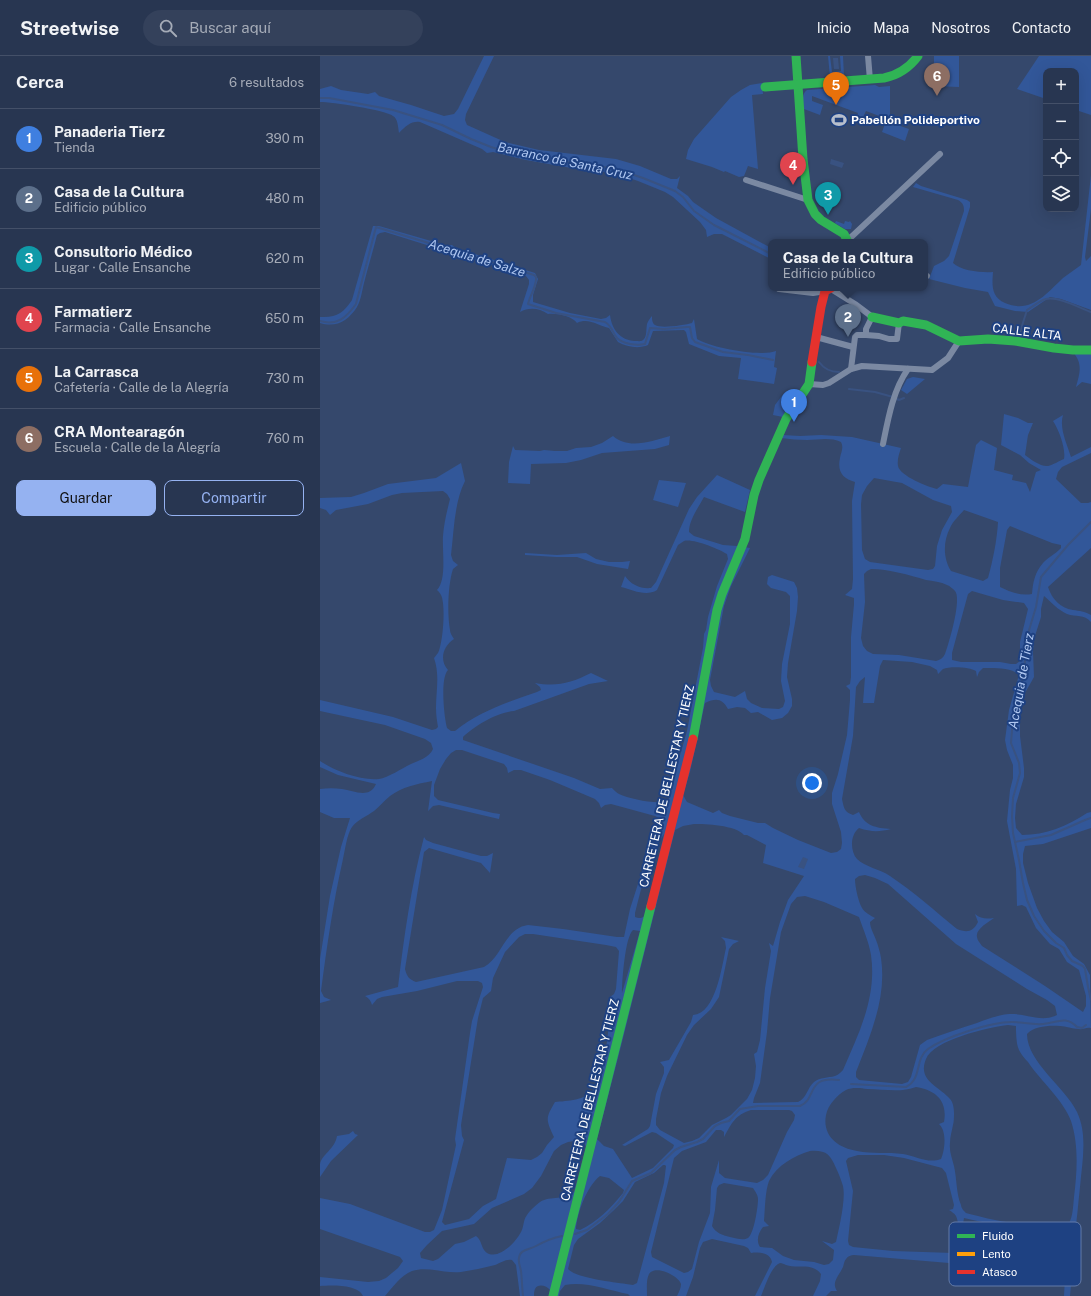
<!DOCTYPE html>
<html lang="es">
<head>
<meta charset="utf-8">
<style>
  body { margin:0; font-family:"Public Sans",sans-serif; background:#34415b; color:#f1f3f6 }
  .controls { position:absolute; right:12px; top:12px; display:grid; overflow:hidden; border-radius:8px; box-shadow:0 4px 16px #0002 }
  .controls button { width:36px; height:36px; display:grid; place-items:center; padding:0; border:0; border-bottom:1px solid #445068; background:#283651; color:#f1f3f6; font:20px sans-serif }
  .you { position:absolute; left:492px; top:727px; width:14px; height:14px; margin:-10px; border:3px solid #fff; border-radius:50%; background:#1a73e8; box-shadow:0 0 0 6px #1a73e833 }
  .badge { display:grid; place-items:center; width:26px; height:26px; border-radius:50%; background:#95b2f1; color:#fff; font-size:13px; font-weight:700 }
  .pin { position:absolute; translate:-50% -33px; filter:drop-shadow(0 1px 2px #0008) }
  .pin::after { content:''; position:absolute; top:21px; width:14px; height:12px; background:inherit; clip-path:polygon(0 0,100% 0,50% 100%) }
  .popup { position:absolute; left:448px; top:183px; width:160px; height:52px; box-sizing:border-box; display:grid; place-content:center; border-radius:8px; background:#283651; filter:drop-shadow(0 1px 3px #0005); font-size:13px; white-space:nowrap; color:#a5abb7 }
  .popup b { font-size:15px; color:#f1f3f6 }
  .popup::after { content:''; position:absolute; left:50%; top:100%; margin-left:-8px; border:8px solid transparent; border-top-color:#283651 }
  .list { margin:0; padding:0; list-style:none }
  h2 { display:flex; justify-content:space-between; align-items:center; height:52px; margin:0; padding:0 16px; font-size:17px }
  h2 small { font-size:13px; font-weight:400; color:#a5abb7 }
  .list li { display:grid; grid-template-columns:26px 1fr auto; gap:12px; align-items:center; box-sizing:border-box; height:60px; padding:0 16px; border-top:1px solid #445068 }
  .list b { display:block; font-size:15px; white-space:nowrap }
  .list p { margin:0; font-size:13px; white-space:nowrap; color:#a5abb7 }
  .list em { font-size:13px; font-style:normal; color:#a5abb7 }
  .actions { display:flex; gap:8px; padding:12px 16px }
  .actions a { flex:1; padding:9px 0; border:1px solid #95b2f1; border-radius:8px; text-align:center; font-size:14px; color:#95b2f1 }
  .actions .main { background:#95b2f1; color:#111 }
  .icon { flex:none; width:22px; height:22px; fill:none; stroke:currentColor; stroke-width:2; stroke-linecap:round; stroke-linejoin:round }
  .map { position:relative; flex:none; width:771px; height:1240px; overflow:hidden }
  header { display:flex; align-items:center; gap:24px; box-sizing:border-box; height:56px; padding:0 20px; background:#283651; border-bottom:1px solid #445068 }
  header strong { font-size:19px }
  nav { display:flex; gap:22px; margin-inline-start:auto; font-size:14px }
  .search { width:280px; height:36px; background:#34415b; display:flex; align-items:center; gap:10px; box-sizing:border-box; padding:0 14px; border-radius:22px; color:#a5abb7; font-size:15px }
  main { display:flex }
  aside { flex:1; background:#283651 }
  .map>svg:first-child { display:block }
  .green { fill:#325799; fill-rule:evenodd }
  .water { fill:#395281 }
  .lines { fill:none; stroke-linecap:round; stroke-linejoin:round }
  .stream { stroke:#395281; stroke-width:2 }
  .street { stroke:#7b89a2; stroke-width:6 }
  .fast { stroke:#30b455; stroke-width:9 }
  .jam { stroke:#e5322d; stroke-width:9 }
  .labels { text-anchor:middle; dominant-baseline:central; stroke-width:4; stroke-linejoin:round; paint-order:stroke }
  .poi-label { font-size:12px; font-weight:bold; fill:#fff; stroke:#1e4182; text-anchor:start }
  .street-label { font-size:12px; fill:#fff; stroke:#1e4182 }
  .water-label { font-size:13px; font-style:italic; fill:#afc7f1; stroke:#1e4182 }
  .key { fill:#1e4182; stroke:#627aa8; stroke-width:1 }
  .key-label { font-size:11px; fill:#fff }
</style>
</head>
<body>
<header>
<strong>Streetwise</strong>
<div class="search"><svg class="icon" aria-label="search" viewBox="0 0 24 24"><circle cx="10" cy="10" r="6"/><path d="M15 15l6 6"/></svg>Buscar aquí</div>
<nav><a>Inicio</a><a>Mapa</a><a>Nosotros</a><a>Contacto</a></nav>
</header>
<main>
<aside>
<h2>Cerca<small>6 resultados</small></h2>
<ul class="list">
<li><span class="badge" style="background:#3f7fe0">1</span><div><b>Panaderia Tierz</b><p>Tienda</p></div><em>390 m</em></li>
<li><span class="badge" style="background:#5c6f8a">2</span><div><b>Casa de la Cultura</b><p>Edificio público</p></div><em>480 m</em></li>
<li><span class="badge" style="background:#0f9aa8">3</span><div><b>Consultorio Médico</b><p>Lugar · Calle Ensanche</p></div><em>620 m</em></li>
<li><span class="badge" style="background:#e0444e">4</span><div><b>Farmatierz</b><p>Farmacia · Calle Ensanche</p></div><em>650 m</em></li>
<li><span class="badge" style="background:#e8710a">5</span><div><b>La Carrasca</b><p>Cafetería · Calle de la Alegría</p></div><em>730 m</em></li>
<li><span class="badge" style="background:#8d6e63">6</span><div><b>CRA Montearagón</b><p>Escuela · Calle de la Alegría</p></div><em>760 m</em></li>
</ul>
<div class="actions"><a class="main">Guardar</a><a>Compartir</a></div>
</aside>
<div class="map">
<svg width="771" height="1240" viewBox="0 0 771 1240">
  <rect width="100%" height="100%" fill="#35486c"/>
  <!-- green -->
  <g class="green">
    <path d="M164,0H174L146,58L145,64L147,69L185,86L219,94L296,103L320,110L351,123H357L360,120L357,132L368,140L373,146L396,162L451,192V203L402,178H394L387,181L386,174L380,166L353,141L345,136L318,125L294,117L257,113L206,104L173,96L167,97L162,93L100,66C91,65 86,70 79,77C78,71 78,63 73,60C66,54 11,46 0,46V33L11,30L21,34L48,38L55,36L59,40L91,49L124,60L134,58L138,53Z"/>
    <path d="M508,0H510L512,16L521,15L520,0H523L524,20L510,21Z"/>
    <path d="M614,0H639V31L614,30Z"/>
    <path d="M719,0H771V59L756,54V15H726V43L697,33Z"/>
    <path d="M442,27L443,38L432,39L438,113L428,110L424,120L419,121L405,115L404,116L392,111L366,103L368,94L374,83L411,41L421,34L430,29Z"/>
    <path d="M555,29L559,31L570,30V64L546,55L542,63L537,61L538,57L492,40V45L503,49L500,59L484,53C483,47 481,38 487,34Z"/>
    <path d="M566,65L589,73L585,85L562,76Z"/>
    <path d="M771,119V153L765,201L766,205L771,200V254L741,243L730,241L708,256L695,255L675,250L668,236L645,232L609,223L614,210L624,205L629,200L644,155C644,149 643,147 638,144L593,131L596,127L601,130L647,144L650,146V151L633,207C641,215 663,217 673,216C672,229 671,241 685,247C711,258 726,238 743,222C749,218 755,213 761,209Z"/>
    <path d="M516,165L524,168L525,165L529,166L530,165L532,168L531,173H525L515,167Z"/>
    <path d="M53,170H59L125,189H132L136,192L215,217L218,223L213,239V246L250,257L281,263L286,262L290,259C292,274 300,284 315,285C319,285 322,286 324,283C327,280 326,273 327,268C328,265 330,262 332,260C332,263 332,267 335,269C341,273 365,269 372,267L374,263L377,283C391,292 441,301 456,295L454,311L457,312L454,328L418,323L421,302L399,300L369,288L366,276L364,274L333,275L328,289C319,293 307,291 298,286L289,272C279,270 268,261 257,267C252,260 236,257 228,258C219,252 209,251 200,256L209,228V224L206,220L134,197L129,198L126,195L65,176L60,177L57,179C53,195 48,211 44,227C42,235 41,244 37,251C28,265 16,272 0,267V261C17,262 23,257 32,244Z"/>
    <path d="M753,296H771V328L762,326L756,331C760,317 763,308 753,296Z"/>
    <path d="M593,321L605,323L587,338L581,334L587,323Z"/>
    <path d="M464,337L477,338L463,361L453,359L455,349Z"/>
    <path d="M684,358L698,362L708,367H713L708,379L705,399C710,403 721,411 728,410C733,409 739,405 744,403C746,393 739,374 733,365L743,359C739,372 747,388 751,401L771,391V397L742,411L738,416L736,423L761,447H768L771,446V492L728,531C732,543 740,552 753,554C760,555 764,555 771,559V566C764,558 756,561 747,558C738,554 731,546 724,540L721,553V561L714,583L713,596L714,621L705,637L702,649L700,661V680L704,712V721L696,748L695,762L696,772L702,779C726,779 747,770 767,757L771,756V772L723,788L705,790L703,798V807L708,827L717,852L724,865L732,876L744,886L753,900L764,908L770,919L771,972C766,971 763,974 759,973C752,973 746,970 740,970C730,969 714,970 707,978C707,1006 745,1031 757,1056C768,1079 762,1107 760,1131C758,1148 757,1166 754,1183C753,1189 750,1194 748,1200C754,1213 751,1227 750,1240H744L745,1221L742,1217L730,1215L742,1210C745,1202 747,1185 742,1178C731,1175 720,1174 709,1173C687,1171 665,1167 644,1162C642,1173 641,1191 650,1200C654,1205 661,1207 667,1209C648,1212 642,1210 638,1230C637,1219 638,1215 629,1207L534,1199C531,1199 528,1200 526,1203C524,1205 524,1208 523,1211C519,1220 511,1226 517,1235H511L506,1240H493L500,1225L501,1218C492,1206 477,1213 466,1209C464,1208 462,1207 460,1207C451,1210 445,1231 441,1240H435L452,1206C450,1196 439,1196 431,1197L428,1192L424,1190L392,1183L383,1186L380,1192L373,1221L366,1240H357C359,1236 361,1232 361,1228C359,1220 335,1208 329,1218C326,1224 327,1233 327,1240H310L308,1238C288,1234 265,1225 245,1229L240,1235L239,1240H229L230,1234C227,1230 218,1227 215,1233C214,1235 214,1238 214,1240H200L196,1209L192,1204C185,1203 181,1207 175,1209C164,1212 152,1214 141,1216C125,1218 108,1210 92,1215C81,1219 72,1232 65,1240H43C38,1228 11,1229 0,1230V1221L48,1226L59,1225L66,1222L78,1212L83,1205L80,1201L0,1173V1142L30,1148L105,1176H110L114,1174L122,1154L136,1089L135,1083L150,977L152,965L163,931L162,927L158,925H137L97,935L62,941L57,943L52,949C51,945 49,942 45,940L78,931C84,881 91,830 104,781L106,784L113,787L161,800H167L173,797L170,817L161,807L109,792L104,796L85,913C87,921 89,923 96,926L164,911C182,901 185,872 208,869L243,873L297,881H304L310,853L324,809L343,767L341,763L335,760L291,748L285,749L281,752L279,747L275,743L230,724L201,714H194L188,717L187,712L184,708L142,694H136L131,697L126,703L120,713L114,729V740L118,744L173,757L180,758L179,763L119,749L113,750L108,755L112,725C97,728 82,731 70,740C64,745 60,750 54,755C47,760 37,764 32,771C27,778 25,794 23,803C13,847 7,890 1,935L4,941L11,944L0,947V903L10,840L21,791L30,762H14L0,756V733C7,732 15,732 22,733C34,735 50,743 56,728L18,719L0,711V705C15,715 41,725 59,723C68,722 82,712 91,708C98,705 110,701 113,693L111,687L105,683L65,669L0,655V644L73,661L112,674L116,673L118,671C117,665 116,659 116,652C116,635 120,619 114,602C115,601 117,598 118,597C123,587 126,549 121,539C120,537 119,536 117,534C127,524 122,494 123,480C124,467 127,455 130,443L127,438L123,435L82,437L72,439L48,448L16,454L10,459L6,454L0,452V442L31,441L44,437L68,428L116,422L141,407L145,425C134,447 134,475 131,499L133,505L138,509L133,513C128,528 127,558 130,574C130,577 132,580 134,583C123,590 119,604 128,614C120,622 124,661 127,672L131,675H135C160,655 188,646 217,636L221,634L220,631L215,627C237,631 251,627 271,617L288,625L269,628L194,655C178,656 154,670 143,681V684L254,722L280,733L292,732C294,734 297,737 299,738C310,743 337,749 348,745L350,739L354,720L367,675L383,592L384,578L386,574L388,561L397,530L408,503L407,498C399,493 372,482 364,485C362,486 360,488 358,489L337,534C326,541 313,534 301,531L305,520C311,529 321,533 331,532L336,526L369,453L377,441L397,419L430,434L425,456L384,441C378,452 369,464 369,476L374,480L403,489L417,490L430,492L411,530L404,550L390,624L391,630L394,636L415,641L425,635L427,643L431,647L442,652L459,653L463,651L465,645L461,625L462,608L470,568V540L466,536L451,532L447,528L448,521L452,519L474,526L477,532L478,541L477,555L468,607L467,621L472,643V650L468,657L462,662L452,664L438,656L431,657L425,652L417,651L408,653C402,642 396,642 385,647L370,716L363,739L367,746L393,757L399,754L402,757L410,760L438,767H445L453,772L478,784L511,797L517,796L521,793L522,787L521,776L512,748V737L518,718L527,679L530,644V634L526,630L530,628L531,621V581L534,548V542L525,539L532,533L533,523L532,445L535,426C523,423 517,416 520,402C521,396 524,392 521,386C510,381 498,384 487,384C478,384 470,383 461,382L462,379L480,380L501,379L532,381L581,392C579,398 577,404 578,410C580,420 608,431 617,433L623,428L648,431L656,389L661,384L677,392L674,414L693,419L692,424L706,427L710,436L716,416L721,414L709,407L700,399L681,389ZM554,422L582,427L613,444L631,450L632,456L622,474L617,490L615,510L613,513L608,514L550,506L545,503L542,494L541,448L542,439L547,430ZM644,454L678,466C677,484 673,504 668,522L663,525L631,515C623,503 623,485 630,472C633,465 639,460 644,454ZM690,470L732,487L741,489V492C736,498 728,501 723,507C715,516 713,526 712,538C700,540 690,536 680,531V512L687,474ZM551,513C569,513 589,519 606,524C613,525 621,526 627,529C630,530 633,533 635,535C642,543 629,587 625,598C623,602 620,604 616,605L579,599L553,598L547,595L543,590L541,582L545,546L544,518L547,515ZM652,535L683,544L704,547L708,553L700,586V605L696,608H691L680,606H641L632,604V597L648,538ZM563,604L592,606L610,610L617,614L618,618C619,617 622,614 623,613C630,610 650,611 656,615L657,621L659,616L663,612C673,612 692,611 699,619L689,654L685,684L687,694L693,709V722L690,734L687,765L696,813L697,850L702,849L706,851L716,872L730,888L739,893L747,906L759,914L766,940V950L763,956L725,930L662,890C660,887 657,884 657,881C655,873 669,866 674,862C666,863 661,863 655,858L658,866C653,876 647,877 637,873C615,855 594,836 570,820C560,813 545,811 537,803C530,795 530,779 539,772C551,776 559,776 571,773C556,772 545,770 539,756L533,759C524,756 524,752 522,743L533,680L536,631L540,625L545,621L543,647H554L560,610ZM374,768C385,768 416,769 424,779H427L446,789L443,807L484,820L468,844L460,866L453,890L449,887L451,895L445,932L440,984L437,996L434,998L436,1010L435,1022L432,1034L427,1043L411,1059L406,1062L392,1069L379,1082L372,1085L364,1087L340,1074L336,1069V1063L341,1037L347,1020L367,979L374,969L391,953L399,941L409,893L413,888L419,885L401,881L405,885L406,892C402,909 396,958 373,959L371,966L349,1004L340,1006L344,1011V1017L336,1038L330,1070L328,1073L302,1089L305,1090L332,1076L336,1077L354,1089L353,1092L333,1112L312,1122L293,1093L284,1090L277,1083L300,994L355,774L363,770ZM344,778L325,860C322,862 319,863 315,861V857C322,830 328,801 344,778ZM545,819L555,822L568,828L636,888L707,933L727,944L735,950L737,959C721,967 706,957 689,958C678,959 667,963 657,967C640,972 624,978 607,984L600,989L591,1021L588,1026L582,1028L539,1024L536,1021V1016C550,980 567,942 561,902C560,896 558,889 556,884C554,878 550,872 550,866L555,862C550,859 545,857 542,852C538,845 535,830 535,823L539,820ZM485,840L504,846L539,861C543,873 549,886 551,899C557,941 539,977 523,1014C521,1016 518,1019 515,1020C508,1022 500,1021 494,1026C487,1032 487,1042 478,1046L433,1047L434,1042L440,1027L447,976L450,942L461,876L471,848L477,841ZM313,874L320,875L302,937C302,925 305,881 313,874ZM205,878H213L286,889L296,891L299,895L296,933L294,938L290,941C291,943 292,944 292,947C292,953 290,961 289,968C287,985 284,1021 273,1034C266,1044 247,1045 235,1046C225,1063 226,1063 234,1081L227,1089L222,1097L217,1101L211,1104L187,1102L176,1143L163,1150L149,1163L125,1169L122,1166L144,1084L142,1080L141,1069L158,962L163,942L171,935L173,922L185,896L199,881ZM688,969L696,970C696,978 696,987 699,994C701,998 705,1003 708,1006C720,1024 744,1045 751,1065C759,1089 757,1117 754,1141C753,1151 753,1166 745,1172C716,1169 685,1168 658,1160C654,1159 649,1158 646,1157C644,1155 641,1152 641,1149C636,1137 637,1123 634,1110C632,1102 629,1095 630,1087C630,1080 632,1075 633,1069C634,1065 634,1061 634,1057C634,1052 633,1046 630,1043C619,1030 597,1025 606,1003C613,984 669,971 688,969ZM596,1031C615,1034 628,1044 624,1066L619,1068C627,1075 625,1094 621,1103C608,1108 596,1100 583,1098C568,1096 552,1098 537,1095C518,1092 502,1080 506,1059C508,1049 517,1039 526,1034C532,1031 541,1032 547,1033C563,1033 581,1037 596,1031ZM431,1054H469L472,1055L475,1059L474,1064L467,1076L448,1119L443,1124L437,1127L405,1122L399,1117V1104L391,1131L390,1157L379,1186L372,1213L368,1216L364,1217L332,1201L331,1196L354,1102L362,1095L386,1086L396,1074H401L404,1076V1081C412,1067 415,1059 431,1054ZM260,1084L264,1086L266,1091L254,1136C245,1145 231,1139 220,1146C216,1149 209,1155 207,1159C203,1164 204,1171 201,1176C196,1186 179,1204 167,1197C161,1193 162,1184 156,1180L144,1186L135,1188L118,1203L113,1205L101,1202L100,1197L107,1189L122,1175L154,1168L172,1152L204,1138L212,1132L221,1120L234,1095L241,1089L248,1086ZM490,1095C506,1094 510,1098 516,1112C519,1118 521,1124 523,1130C526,1144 519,1172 516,1186L512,1188L502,1185L514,1194L513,1204L509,1208L504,1209L494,1206L474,1204L463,1200L452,1192L440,1191C436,1185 438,1177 443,1171L449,1170L444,1165C445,1154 445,1135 449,1125C457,1109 474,1100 490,1095ZM538,1099H564L584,1102L622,1112L626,1117L634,1149L633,1153L629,1154C632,1156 634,1157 636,1160C640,1169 640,1191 633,1197L573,1195L533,1191L529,1189L528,1185L533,1135L526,1105L528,1102ZM343,1109H345L346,1110L344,1127L317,1227L313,1229L306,1228C293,1226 256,1222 248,1213L254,1189L258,1183L280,1167L294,1154L303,1145L315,1126L334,1117ZM280,1120L289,1122L304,1134L303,1137C291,1152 277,1166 260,1174L256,1173C257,1157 267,1130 280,1120ZM404,1127L433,1132C435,1135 438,1139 438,1143C438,1151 434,1178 428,1182C423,1185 416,1182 410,1181C402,1179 396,1177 392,1170L395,1154L397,1132L399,1129Z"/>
    <path d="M293,380C309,394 331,385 350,380L349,389L335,393L282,397L261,404L246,407L211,408L210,428L188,427L189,406L193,390L195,394L220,395L224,394L235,395H247L256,392L271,391L282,387Z"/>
    <path d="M339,424L366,427L358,451L333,444Z"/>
    <path d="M205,497L237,499L266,497L276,503L289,506H302L310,505L308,513L277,508L257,501H236L205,499Z"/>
    <path d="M33,1075L35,1078L38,1079L11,1105L0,1121C0,1117 0,1112 0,1108C2,1098 15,1093 17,1080L29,1078Z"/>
  </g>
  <!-- water -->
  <g class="water">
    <path d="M513,2H518L519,13H514Z"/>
    <path d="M511,103L524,107L522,112L510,108Z"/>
    <path d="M483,801L488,803L484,813L478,811Z"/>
  </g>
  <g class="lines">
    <!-- stream -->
    <g class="stream">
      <path d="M0,42H9L73,54L122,69L151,83L171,91L192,97L215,102L278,110L296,113L323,122L355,135L363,141L374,155L394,169L451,198"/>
      <path d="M0,265C17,270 26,262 36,248L56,171L214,219L216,221C217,230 210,239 208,248L236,257L285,266C292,270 292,276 297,282C303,288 317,290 325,288L330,272L344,273L367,271H370L372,282L375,286L403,296L428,299L453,304"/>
      <path d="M692,278L697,279L700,276L707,254C712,251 719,245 726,243C737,240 760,252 771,256"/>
      <path d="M499,306C504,313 510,316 519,316"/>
      <path d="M529,333L555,336L573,341"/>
      <path d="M577,343L579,344L584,342"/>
      <path d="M771,466L748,489L721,521L716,551L707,581L704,616L692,674L691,687L699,707L700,717L693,742L692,760L693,777L699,804L703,827L707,844L714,860L724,875L736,887L744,892L747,899L752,905L763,910L765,913L768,931L771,944"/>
      <path d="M695,786L731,779L765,764L771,762"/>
      <path d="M531,1028L586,1031C603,1022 594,1003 608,993C625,981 671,966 692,966C702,966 712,969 723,968C737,967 745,959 757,971L762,972L766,969"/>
      <path d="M255,1178L267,1174L288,1158L299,1146L312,1125L331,1117L355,1094L361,1091L377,1086L383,1083L395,1070L401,1067L409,1065L420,1053L438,1050H480C498,1042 485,1020 519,1024"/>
      <path d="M203,1240C202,1232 202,1223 201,1215C200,1210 198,1206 199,1202C200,1193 209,1194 216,1190C225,1185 232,1182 242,1180"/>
    </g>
    <!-- street -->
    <g class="street">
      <path d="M548,0L550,24"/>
      <path d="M426,124L488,144"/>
      <path d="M528,184L620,98"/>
      <path d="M605,219L607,220"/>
      <path d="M459,233L493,237L505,235"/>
      <path d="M511,233L535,248L551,260L552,261L546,273V279L559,280L569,283H577L579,267"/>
      <path d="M496,281L533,291"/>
      <path d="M531,313L535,281L537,279H546"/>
      <path d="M489,328L503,329L509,327L531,313L542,310L612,314L628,302L639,285"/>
      <path d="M563,388C568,363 573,334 588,313"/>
    </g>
    <!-- fast -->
    <g class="fast">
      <path d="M476,0L483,103L488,144L495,158L501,164L524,178L528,186"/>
      <path d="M445,31L564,22C579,19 589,12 598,0"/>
      <path d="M552,261L579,267L583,265L606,269L639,285L668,283L695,285L734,292L753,294H771"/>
      <path d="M373,683L397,554L402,538L425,483L434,439L439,424L466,363L489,328L492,306"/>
      <path d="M233,1240L331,850"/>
    </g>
    <!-- jam -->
    <g class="jam">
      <path d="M492,306L501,251L505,235L511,232"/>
      <path d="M331,850L373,683"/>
    </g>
  </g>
  <!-- icons -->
  <defs>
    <g id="stadium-bare" transform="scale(1.2)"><path d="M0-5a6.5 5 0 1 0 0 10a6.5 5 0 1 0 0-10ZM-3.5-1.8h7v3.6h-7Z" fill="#b8bfcc" stroke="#1e4182" stroke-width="2.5" paint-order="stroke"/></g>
  </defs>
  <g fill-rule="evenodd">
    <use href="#stadium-bare" x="519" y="64"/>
  </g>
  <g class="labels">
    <!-- poi labels -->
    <g class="poi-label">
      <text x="531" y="64">Pabellón Polideportivo</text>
    </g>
    <!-- street labels -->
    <g class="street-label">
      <text transform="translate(707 276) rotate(7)">CALLE ALTA</text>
      <text transform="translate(347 730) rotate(-77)">CARRETERA DE BELLESTAR Y TIERZ</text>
      <text transform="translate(270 1044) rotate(-76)">CARRETERA DE BELLESTAR Y TIERZ</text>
    </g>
    <!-- water labels -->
    <g class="water-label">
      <text transform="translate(245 105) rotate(12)">Barranco de Santa Cruz</text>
      <text transform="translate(157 202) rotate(17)">Acequia de Salze</text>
      <text transform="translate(701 625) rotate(-80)">Acequia de Tierz</text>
    </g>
  </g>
  <!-- legend -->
  <rect x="629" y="1166" width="132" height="64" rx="6" class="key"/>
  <rect x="637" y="1178" width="18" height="4" fill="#30b455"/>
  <rect x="637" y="1196" width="18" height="4" fill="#ff9f0a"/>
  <rect x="637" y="1214" width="18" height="4" fill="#e5322d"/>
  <g class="key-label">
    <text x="662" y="1184">Fluido</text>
    <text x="662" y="1202">Lento</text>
    <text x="662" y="1220">Atasco</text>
  </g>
</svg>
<div class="controls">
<button>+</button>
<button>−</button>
<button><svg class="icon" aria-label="locate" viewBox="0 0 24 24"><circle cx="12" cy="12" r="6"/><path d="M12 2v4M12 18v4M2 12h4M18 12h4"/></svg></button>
<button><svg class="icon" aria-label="layers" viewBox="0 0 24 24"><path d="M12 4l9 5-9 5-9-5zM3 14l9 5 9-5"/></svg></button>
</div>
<div class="you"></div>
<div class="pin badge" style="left:474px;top:366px;background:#3f7fe0">1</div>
<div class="pin badge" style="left:528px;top:281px;background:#5c6f8a">2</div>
<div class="popup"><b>Casa de la Cultura</b>Edificio público</div>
<div class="pin badge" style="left:508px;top:159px;background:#0f9aa8">3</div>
<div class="pin badge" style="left:473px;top:129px;background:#e0444e">4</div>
<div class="pin badge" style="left:516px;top:49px;background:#e8710a">5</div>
<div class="pin badge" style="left:617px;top:40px;background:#8d6e63">6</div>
</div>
</main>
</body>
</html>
